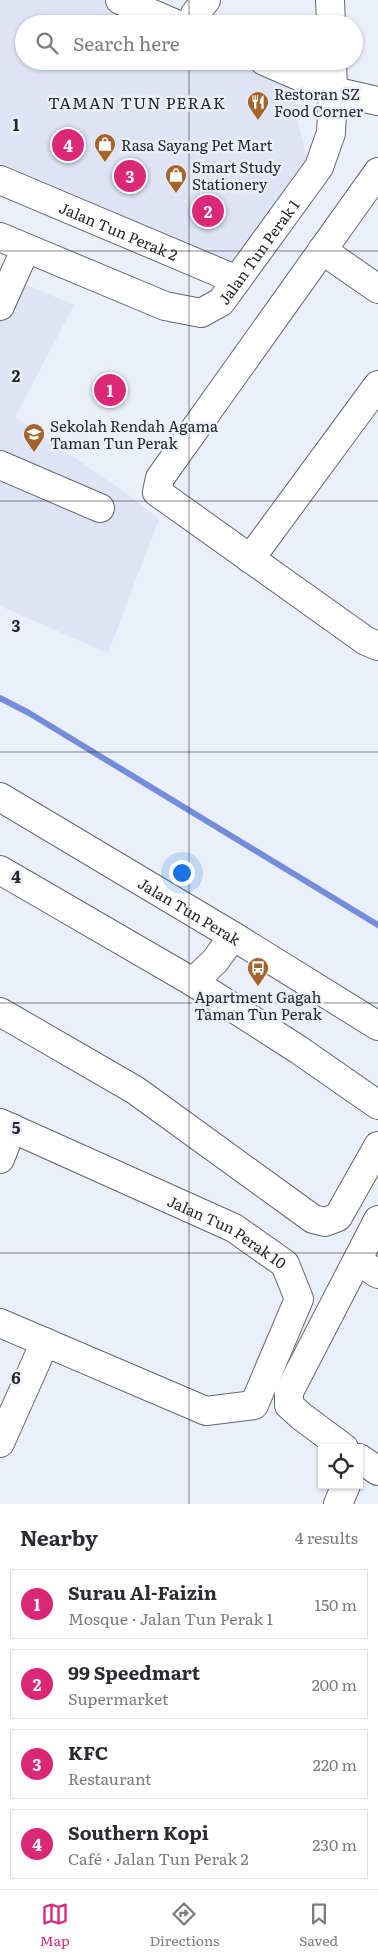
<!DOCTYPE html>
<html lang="en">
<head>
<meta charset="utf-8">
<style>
  body { margin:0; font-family:Literata,serif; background:#f7f7f7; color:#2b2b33 }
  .controls { position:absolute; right:15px; bottom:15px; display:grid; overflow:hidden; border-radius:0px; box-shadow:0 1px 4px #0004 }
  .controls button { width:45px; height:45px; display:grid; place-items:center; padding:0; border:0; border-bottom:1px solid #e1e1e2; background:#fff; color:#2b2b33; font:25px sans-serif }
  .you { position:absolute; left:181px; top:872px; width:18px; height:18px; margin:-12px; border:4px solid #fff; border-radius:50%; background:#1a73e8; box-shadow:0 0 0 8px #1a73e833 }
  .badge { display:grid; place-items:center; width:32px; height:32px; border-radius:50%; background:#db2777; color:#fff; font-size:16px; font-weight:700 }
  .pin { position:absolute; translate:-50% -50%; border:2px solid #fff; box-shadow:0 1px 5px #0006 }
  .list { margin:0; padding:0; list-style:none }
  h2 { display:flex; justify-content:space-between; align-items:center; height:65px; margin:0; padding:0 20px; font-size:21px }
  h2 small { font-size:16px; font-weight:400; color:#7c7c81 }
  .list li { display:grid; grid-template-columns:32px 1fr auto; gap:15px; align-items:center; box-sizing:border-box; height:70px; margin:0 10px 10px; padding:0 10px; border:1px solid #e1e1e2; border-radius:0px }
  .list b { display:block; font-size:19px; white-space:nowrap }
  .list p { margin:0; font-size:16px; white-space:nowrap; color:#7c7c81 }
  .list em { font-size:16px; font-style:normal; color:#7c7c81 }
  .icon { flex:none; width:28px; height:28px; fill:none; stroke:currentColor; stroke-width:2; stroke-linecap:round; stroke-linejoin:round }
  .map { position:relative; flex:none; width:378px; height:1504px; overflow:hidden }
  .search { position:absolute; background:#fff; box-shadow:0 1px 4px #0004; left:15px; right:15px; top:15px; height:55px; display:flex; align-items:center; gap:12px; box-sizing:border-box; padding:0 18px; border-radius:28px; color:#7c7c81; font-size:19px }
  .sheet { height:385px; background:#fff }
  nav { display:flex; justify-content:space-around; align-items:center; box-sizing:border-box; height:70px; border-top:1px solid #e1e1e2; background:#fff; font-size:14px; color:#7c7c81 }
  nav a { display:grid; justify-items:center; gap:2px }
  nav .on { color:#db2777 }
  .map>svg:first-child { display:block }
  .built { fill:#dee4f5 }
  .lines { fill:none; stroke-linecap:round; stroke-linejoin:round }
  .stream { stroke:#748dda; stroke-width:6 }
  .minor-casing { stroke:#63666f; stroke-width:30 }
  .minor { stroke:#fff; stroke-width:28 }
  .grid { fill:none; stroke:#25272a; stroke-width:1; stroke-opacity:0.55 }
  .labels { text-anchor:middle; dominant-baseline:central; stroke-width:5; stroke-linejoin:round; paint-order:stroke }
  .poi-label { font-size:15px; fill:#25272a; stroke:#ebeff9; text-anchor:start }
  .street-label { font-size:15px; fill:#25272a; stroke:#ebeff9 }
  .neighbourhood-label { font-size:16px; letter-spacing:1px; fill:#25272a; stroke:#ebeff9 }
  .grid-label { font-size:16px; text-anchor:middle; font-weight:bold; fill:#25272a; stroke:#ebeff9; stroke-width:5; stroke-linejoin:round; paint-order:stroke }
</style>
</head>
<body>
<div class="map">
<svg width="378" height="1504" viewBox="0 0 378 1504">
  <rect width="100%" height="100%" fill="#ebeff9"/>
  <!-- built -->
  <g class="built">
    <path d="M0,0H102L158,24H24V61H245L288,80L307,160L228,268L0,172Z"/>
    <path d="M0,274L74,305L15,417L120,489L159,519L108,653L0,606Z"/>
  </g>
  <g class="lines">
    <!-- stream -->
    <path class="stream" d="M0,698L29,713L378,925"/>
    <!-- minor casing -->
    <g class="minor-casing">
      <g id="minor">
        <path d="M120,0L176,24"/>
        <path d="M330,0L331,24"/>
        <path d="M192,24L195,14L206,0"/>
        <path d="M264,61L333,91L378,101"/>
        <path d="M378,172L160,478L157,492L366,641L378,646"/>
        <path id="s1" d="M0,180L237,280"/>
        <path id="s2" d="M0,237L165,306L201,313L221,302L319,167L331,133L333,91L332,61"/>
        <path d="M322,250L378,289"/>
        <path d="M0,306L26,248"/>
        <path d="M0,465L100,508"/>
        <path d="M250,559L378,385"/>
        <path id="s3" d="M0,797L233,936L378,1026"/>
        <path d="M0,870L193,982L299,1050L378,1105"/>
        <path d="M193,982L215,961L233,936"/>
        <path d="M0,1012L135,1090L313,1219L325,1222L338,1217L378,1146"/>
        <path id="s4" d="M0,1123L234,1228L285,1264L299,1299L254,1405L206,1411L0,1323"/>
        <path d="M0,1159L12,1128"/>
        <path d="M358,1261L378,1274"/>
        <path d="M0,1443L45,1342"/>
        <path d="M344,1448L301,1416L289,1405V1392L378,1220"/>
        <path d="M359,1458L378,1471"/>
        <path d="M338,1504L346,1485"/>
      </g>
    </g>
    <!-- minor -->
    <use href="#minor" class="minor"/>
  </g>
  <!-- grid -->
  <path class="grid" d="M189,0V24M189,61V1504M0,251H378M0,501H378M0,752H378M0,1003H378M0,1253H378"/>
  <!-- icons -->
  <defs>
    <g id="restaurant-pin" transform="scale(1.125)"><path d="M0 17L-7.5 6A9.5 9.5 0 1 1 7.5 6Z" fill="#a4652d" stroke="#ebeff9"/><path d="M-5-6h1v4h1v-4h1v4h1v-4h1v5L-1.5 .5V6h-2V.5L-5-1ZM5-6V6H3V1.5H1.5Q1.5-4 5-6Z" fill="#fff"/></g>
    <g id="shop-pin" transform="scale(1.125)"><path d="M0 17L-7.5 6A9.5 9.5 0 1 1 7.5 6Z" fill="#a4652d" stroke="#ebeff9"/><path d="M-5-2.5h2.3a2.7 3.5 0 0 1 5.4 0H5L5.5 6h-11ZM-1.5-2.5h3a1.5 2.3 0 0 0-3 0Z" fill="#fff"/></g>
    <g id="school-pin" transform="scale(1.125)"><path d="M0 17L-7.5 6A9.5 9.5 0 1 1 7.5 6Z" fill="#a4652d" stroke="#ebeff9"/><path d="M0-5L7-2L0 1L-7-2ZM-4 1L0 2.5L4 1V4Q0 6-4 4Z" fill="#fff"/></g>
    <g id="bus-pin" transform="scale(1.125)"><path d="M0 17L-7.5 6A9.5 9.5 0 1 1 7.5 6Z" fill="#a4652d" stroke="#ebeff9"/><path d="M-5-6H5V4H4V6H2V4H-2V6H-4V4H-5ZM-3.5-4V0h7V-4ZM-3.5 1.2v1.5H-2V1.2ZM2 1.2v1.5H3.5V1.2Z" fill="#fff"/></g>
  </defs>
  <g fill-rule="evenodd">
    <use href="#restaurant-pin" x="258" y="102"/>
    <use href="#shop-pin" x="105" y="144"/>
    <use href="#shop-pin" x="176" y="175"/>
    <use href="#school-pin" x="34" y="434"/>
    <use href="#bus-pin" x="258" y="968"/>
  </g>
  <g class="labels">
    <!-- poi labels -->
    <g class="poi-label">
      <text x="274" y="93">Restoran SZ<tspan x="274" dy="17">Food Corner</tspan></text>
      <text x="121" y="144">Rasa Sayang Pet Mart</text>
      <text x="192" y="166">Smart Study<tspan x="192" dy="17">Stationery</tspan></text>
      <text x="50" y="425">Sekolah Rendah Agama<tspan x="50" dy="17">Taman Tun Perak</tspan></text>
      <text x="258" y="996" text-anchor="middle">Apartment Gagah<tspan x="258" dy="17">Taman Tun Perak</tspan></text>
    </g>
    <!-- street labels -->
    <g class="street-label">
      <text stroke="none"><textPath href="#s1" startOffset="129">Jalan Tun Perak 2</textPath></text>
      <text stroke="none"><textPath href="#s2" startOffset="301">Jalan Tun Perak 1</textPath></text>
      <text stroke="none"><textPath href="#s3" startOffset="221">Jalan Tun Perak</textPath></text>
      <text stroke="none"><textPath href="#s4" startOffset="252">Jalan Tun Perak 10</textPath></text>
    </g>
    <!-- neighbourhood labels -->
    <g class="neighbourhood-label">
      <text x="137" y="102">TAMAN TUN PERAK</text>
    </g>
  </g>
  <g class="grid-label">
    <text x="16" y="131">1</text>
    <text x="16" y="382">2</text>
    <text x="16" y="632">3</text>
    <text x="16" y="883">4</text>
    <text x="16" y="1134">5</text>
    <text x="16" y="1384">6</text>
  </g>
</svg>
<div class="controls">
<button><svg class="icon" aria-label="locate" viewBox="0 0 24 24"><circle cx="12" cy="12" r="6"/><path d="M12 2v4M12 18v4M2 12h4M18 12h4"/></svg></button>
</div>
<div class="you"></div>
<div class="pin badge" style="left:110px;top:390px">1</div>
<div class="pin badge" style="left:208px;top:211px">2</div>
<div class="pin badge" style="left:130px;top:176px">3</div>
<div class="pin badge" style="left:68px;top:145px">4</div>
<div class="search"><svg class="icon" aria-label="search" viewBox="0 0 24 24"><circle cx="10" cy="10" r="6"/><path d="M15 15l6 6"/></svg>Search here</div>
</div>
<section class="sheet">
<h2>Nearby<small>4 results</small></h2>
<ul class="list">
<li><span class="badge">1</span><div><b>Surau Al-Faizin</b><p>Mosque · Jalan Tun Perak 1</p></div><em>150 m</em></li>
<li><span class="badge">2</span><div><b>99 Speedmart</b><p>Supermarket</p></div><em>200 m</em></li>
<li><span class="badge">3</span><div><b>KFC</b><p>Restaurant</p></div><em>220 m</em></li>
<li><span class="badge">4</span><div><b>Southern Kopi</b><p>Café · Jalan Tun Perak 2</p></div><em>230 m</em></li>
</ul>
</section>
<nav>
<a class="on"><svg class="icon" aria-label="map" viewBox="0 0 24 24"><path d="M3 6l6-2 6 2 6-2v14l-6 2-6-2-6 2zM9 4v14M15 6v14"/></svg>Map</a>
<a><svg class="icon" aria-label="directions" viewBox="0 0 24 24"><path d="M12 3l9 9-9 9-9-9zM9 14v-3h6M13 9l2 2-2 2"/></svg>Directions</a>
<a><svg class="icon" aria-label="saved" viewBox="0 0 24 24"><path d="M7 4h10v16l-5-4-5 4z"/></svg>Saved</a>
</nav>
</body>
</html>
